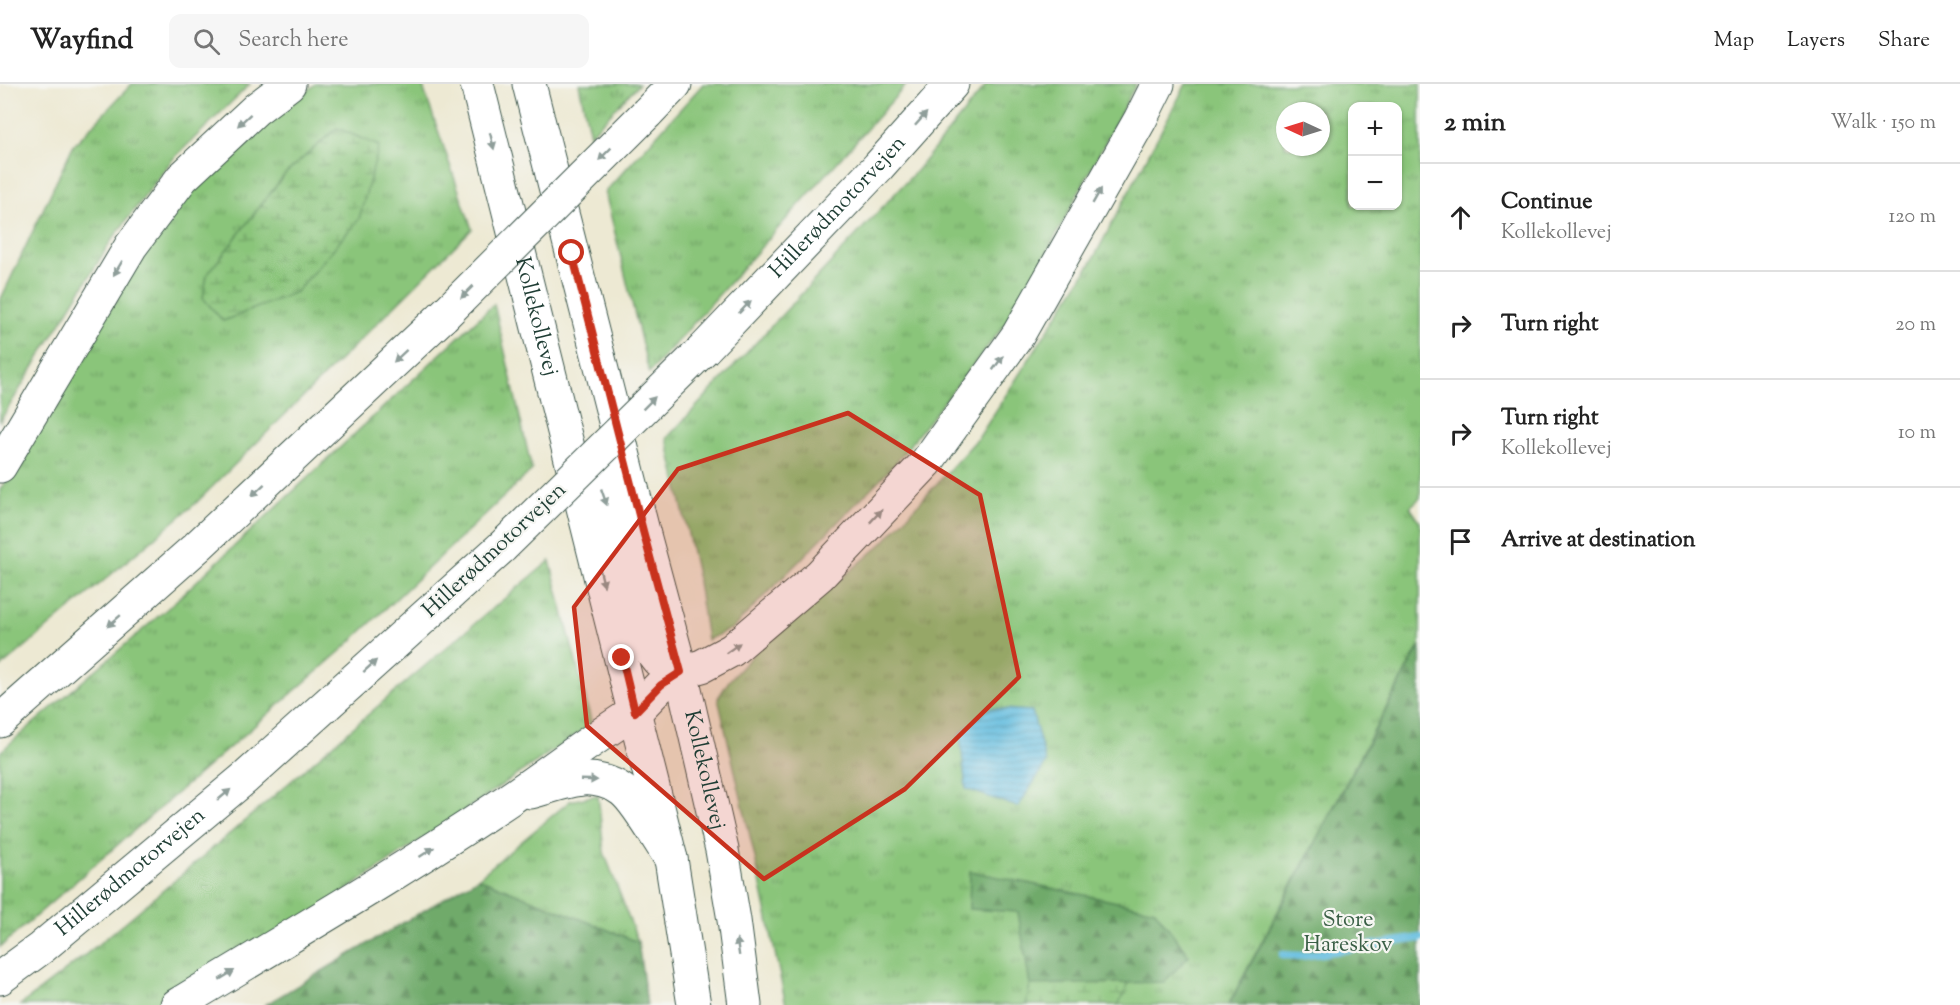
<!DOCTYPE html>
<html lang="en">
<head>
<meta charset="utf-8">
<style>
  body { margin:0; font-family:"Sorts Mill Goudy",serif; background:#f6f6f6; color:#222 }
  .controls { position:absolute; right:18px; top:18px; display:grid; overflow:hidden; border-radius:12px; box-shadow:0 2px 4px #0004 }
  .controls button { width:54px; height:54px; display:grid; place-items:center; padding:0; border:0; border-bottom:2px solid #e0e0e0; background:#fff; color:#222; font:30px sans-serif }
  .compass { position:absolute; left:1276px; top:18px; width:54px; height:54px; border-radius:50%; background:#fff; box-shadow:0 2px 4px #0004; rotate:274deg }
  .stop { position:absolute; width:18px; height:18px; margin:-14px; border:4px solid #c8321e; border-radius:50%; background:#fff }
  .stop.end { background:#c8321e; border-color:#fff; box-shadow:0 2px 6px #0008 }
  .list { margin:0; padding:0; list-style:none }
  h2 { display:flex; justify-content:space-between; align-items:center; height:78px; margin:0; padding:0 24px; font-size:26px }
  h2 small { font-size:20px; font-weight:400; color:#767676 }
  .list li { display:grid; grid-template-columns:39px 1fr auto; gap:18px; align-items:center; box-sizing:border-box; height:108px; padding:0 24px; border-top:2px solid #e0e0e0 }
  .list b { display:block; font-size:22px; white-space:nowrap }
  .list p { margin:0; font-size:20px; white-space:nowrap; color:#767676 }
  .list em { font-size:20px; font-style:normal; color:#767676 }
  .icon { flex:none; width:33px; height:33px; fill:none; stroke:currentColor; stroke-width:2; stroke-linecap:round; stroke-linejoin:round }
  .map { position:relative; flex:none; width:1420px; height:921px; overflow:hidden }
  header { display:flex; align-items:center; gap:36px; box-sizing:border-box; height:84px; padding:0 30px; background:#fff; border-bottom:2px solid #e0e0e0 }
  header strong { font-size:28px }
  nav { display:flex; gap:33px; margin-inline-start:auto; font-size:21px }
  .search { width:420px; height:54px; background:#f6f6f6; display:flex; align-items:center; gap:15px; box-sizing:border-box; padding:0 21px; border-radius:12px; color:#767676; font-size:22px }
  main { display:flex }
  aside { flex:1; background:#fff }
  .map>svg:first-child { display:block }
  .grass { fill:url(#grass-tufts); stroke:#548157; stroke-width:1.5; fill-rule:evenodd }
  .forest { fill:url(#forest-firs); stroke:#47744f; stroke-width:1.5 }
  .wetland { fill:url(#wetland-marsh); stroke:#548157; stroke-width:1.5 }
  .water { fill:url(#water-rules); stroke:#407c8a; stroke-width:1.5 }
  .lines { fill:none; stroke-linecap:round; stroke-linejoin:round }
  .stream { stroke:#61bcdf; stroke-width:8 }
  .tertiary-casing { stroke:#3e574c; stroke-width:35 }
  .motorway-casing { stroke:#3e574c; stroke-width:35 }
  .tertiary { stroke:#fff; stroke-width:33 }
  .motorway { stroke:#fff; stroke-width:33 }
  .motorway-bridge-casing { stroke:#3e574c; stroke-width:35; stroke-linecap:butt }
  .motorway-bridge { stroke:#fff; stroke-width:33 }
  .oneway { fill:#8f9e9a }
  .route { stroke:#c8321e; stroke-width:8 }
  .marked { fill:#c8321e; fill-opacity:0.2; stroke:#c8321e; stroke-width:4.5; stroke-linejoin:round }
  .labels { text-anchor:middle; dominant-baseline:central; stroke-width:4.5; stroke-linejoin:round; paint-order:stroke }
  .street-label { font-size:22px; fill:#1f3d34; stroke:#f6f6f2 }
  .park-label { font-size:22px; fill:#3a5f46; stroke:#f6f6f2 }
</style>
</head>
<body>
<header>
<strong>Wayfind</strong>
<div class="search"><svg class="icon" aria-label="search" viewBox="0 0 24 24"><circle cx="10" cy="10" r="6"/><path d="M15 15l6 6"/></svg>Search here</div>
<nav><a>Map</a><a>Layers</a><a>Share</a></nav>
</header>
<main>
<div class="map">
<svg width="1420" height="921" viewBox="0 0 1420 921">
  <defs>
    <pattern id="grass-tufts" width="24" height="20" patternUnits="userSpaceOnUse" patternTransform="scale(1.5)"><rect width="24" height="20" fill="#8ac57a"/><path d="M3 7l-1-3M5 7V3M7 7l1-3M15 17l-1-3M17 17v-4M19 17l1-3" fill="none" stroke="#70a165"/></pattern>
    <pattern id="forest-firs" width="22" height="20" patternUnits="userSpaceOnUse" patternTransform="scale(1.5)"><rect width="22" height="20" fill="#6faa6a"/><path d="M5 1l3.5 6h-7zM16 11l3.5 6h-7z" fill="#5b8c58"/></pattern>
    <pattern id="wetland-marsh" width="20" height="14" patternUnits="userSpaceOnUse" patternTransform="scale(1.5)"><rect width="20" height="14" fill="#8ac57a"/><path d="M1 5h8M5 5V1M11 12h8M15 12V8" fill="none" stroke="#70a165"/></pattern>
    <pattern id="water-rules" width="6" height="5" patternUnits="userSpaceOnUse" patternTransform="scale(1.5)"><rect width="6" height="5" fill="#61bcdf"/><path d="M0 2.5h6" fill="none" stroke="#4f9ab6"/></pattern>
  </defs>
  <rect width="100%" height="100%" fill="#f6f6f2"/>
  <filter id="ink" filterUnits="userSpaceOnUse"><feTurbulence type="fractalNoise" baseFrequency=".0167" numOctaves="2"/><feDisplacementMap in="SourceGraphic" scale="12" xChannelSelector="R" yChannelSelector="G"/><feConvolveMatrix kernelMatrix="1 2 1 2 8 2 1 2 1" color-interpolation-filters="sRGB"/></filter>
  <filter id="wash" filterUnits="userSpaceOnUse"><feTurbulence type="fractalNoise" baseFrequency=".008" numOctaves="4" result="noise"/><feDisplacementMap in="SourceGraphic" scale="24" xChannelSelector="R" yChannelSelector="G"/><feGaussianBlur stdDeviation="1.35" result="paint"/><feColorMatrix in="noise" values="0 0 0 0 0 0 0 0 0 0 0 0 0 0 0 0 0 1.4 0 .05"/><feComposite in="paint" operator="in"/></filter>
  <g filter="url(#wash)">
    <rect width="100%" height="100%" fill="#ede9d3"/>
    <!-- grass -->
    <g class="grass">
      <path d="M132,0H250L172,76L111,157L0,337V217L73,62Z"/>
      <path d="M315,0H422L472,145L196,419L0,584V406L134,185L201,96Z"/>
      <path d="M579,0H639L590,51Z"/>
      <path d="M703,0H907L649,289L605,108Z"/>
      <path d="M987,0H1136L1017,225L894,381L733,544L707,556L697,491L667,354L917,86Z"/>
      <path d="M1186,0H1420V414L1410,423L1420,438V560L1228,921H786L756,778L718,614L729,597L759,564L883,459L979,353L1091,179ZM1352,22H1398V122H1352ZM1285,27H1321V63H1285Z"/>
      <path d="M494,220L532,386L344,564L0,863V668L168,524Z"/>
      <path d="M550,477L592,640L177,921H20C83,875 141,825 200,775C317,676 431,574 550,477Z"/>
      <path d="M598,711L604,768L638,858L478,794L570,717Z"/>
    </g>
    <!-- forest -->
    <g class="forest">
      <path d="M1420,562V921H1229Z"/>
      <path d="M970,787L1155,826L1189,872L1164,898L1030,901L1018,828L969,825Z"/>
      <path d="M478,794L638,858L647,921H265Z"/>
    </g>
    <!-- wetland -->
    <g class="wetland">
      <path d="M337,44L379,62L359,135L296,208L223,237L203,214L207,191L285,90Z"/>
      <path d="M1129,899L1118,921H1026L1030,901Z"/>
    </g>
    <!-- water -->
    <path class="water" d="M990,624L1032,627L1046,679L1018,723L966,705L960,650Z"/>
    <g class="lines">
      <!-- stream -->
      <path class="stream" d="M1283,871L1302,872L1420,854"/>
    </g>
  </g>
  <g filter="url(#ink)">
    <g class="lines">
      <!-- tertiary casing -->
      <g class="tertiary-casing">
        <g id="tertiary">
          <path id="s1" d="M477,0L671,775L694,921"/>
          <path id="s2" d="M529,0L643,447L681,588L722,766L734,836L745,921"/>
          <path d="M592,378L610,429L648,563L658,576L681,588"/>
          <path d="M635,628L661,601L681,588"/>
        </g>
      </g>
      <!-- motorway casing -->
      <g class="motorway-casing">
        <g id="motorway">
          <path d="M647,29L675,0"/>
          <path id="s3" d="M704,265L878,83L952,0"/>
          <path d="M0,382L131,162L182,94L256,25L289,0"/>
          <path d="M681,588L702,582L732,566L820,491L926,379L1018,251L1140,36L1158,0"/>
          <path d="M0,637L197,463L443,232"/>
          <path d="M531,708C548,703 565,697 582,695C595,694 611,698 622,706C636,716 660,759 671,775"/>
          <path id="s4" d="M0,894L41,864L245,694L502,463"/>
          <path d="M177,921C289,853 403,787 511,714C553,685 592,655 635,628"/>
        </g>
      </g>
      <!-- tertiary -->
      <use href="#tertiary" class="tertiary"/>
      <!-- motorway -->
      <use href="#motorway" class="motorway"/>
      <!-- motorway-bridge casing -->
      <g class="motorway-bridge-casing">
        <g id="motorway-bridge">
          <path d="M443,232L647,29"/>
          <path d="M502,463L704,265"/>
        </g>
      </g>
      <!-- motorway-bridge -->
      <use href="#motorway-bridge" class="motorway-bridge"/>
    </g>
    <!-- one-way arrows -->
    <defs><path id="oneway-solid" d="M-6-.8H1V-3.2L6.5 0L1 3.2V.8H-6Z" transform="scale(1.5)"/></defs>
    <g class="oneway">
      <use href="#oneway-solid" transform="translate(921 35) rotate(-48)"/>
      <use href="#oneway-solid" transform="translate(244 36) rotate(137)"/>
      <use href="#oneway-solid" transform="translate(492 57) rotate(76)"/>
      <use href="#oneway-solid" transform="translate(605 70) rotate(135)"/>
      <use href="#oneway-solid" transform="translate(1097 112) rotate(-60)"/>
      <use href="#oneway-solid" transform="translate(118 184) rotate(121)"/>
      <use href="#oneway-solid" transform="translate(467 208) rotate(135)"/>
      <use href="#oneway-solid" transform="translate(745 223) rotate(-46)"/>
      <use href="#oneway-solid" transform="translate(400 272) rotate(137)"/>
      <use href="#oneway-solid" transform="translate(998 279) rotate(-54)"/>
      <use href="#oneway-solid" transform="translate(649 319) rotate(-45)"/>
      <use href="#oneway-solid" transform="translate(258 406) rotate(137)"/>
      <use href="#oneway-solid" transform="translate(604 413) rotate(71)"/>
      <use href="#oneway-solid" transform="translate(876 432) rotate(-47)"/>
      <use href="#oneway-solid" transform="translate(602 494) rotate(76)"/>
      <use href="#oneway-solid" transform="translate(114 537) rotate(139)"/>
      <use href="#oneway-solid" transform="translate(733 564) rotate(-36)"/>
      <use href="#oneway-solid" transform="translate(370 582) rotate(-42)"/>
      <use href="#oneway-solid" transform="translate(589 696) rotate(2)"/>
      <use href="#oneway-solid" transform="translate(224 711) rotate(-40)"/>
      <use href="#oneway-solid" transform="translate(427 768) rotate(-33)"/>
      <use href="#oneway-solid" transform="translate(738 863) rotate(-98)"/>
      <use href="#oneway-solid" transform="translate(227 891) rotate(-31)"/>
    </g>
  </g>
  <g class="lines" filter="url(#ink)">
    <!-- route -->
    <path class="route" d="M572,169L643,447L681,588L661,601L635,628L622,574"/>
  </g>
  <!-- marked area -->
  <path class="marked" d="M848,329L980,411L1019,593L905,705L764,795L587,642L574,523L678,385Z"/>
  <g class="labels">
    <!-- street labels -->
    <g class="street-label">
      <text stroke="none"><textPath href="#s3" startOffset="195">Hillerødmotorvejen</textPath></text>
      <text stroke="none"><textPath href="#s1" startOffset="240">Kollekollevej</textPath></text>
      <text transform="translate(495 467) rotate(-43)">Hillerødmotorvejen</text>
      <text stroke="none"><textPath href="#s2" startOffset="708">Kollekollevej</textPath></text>
      <text stroke="none"><textPath href="#s4" startOffset="168">Hillerødmotorvejen</textPath></text>
    </g>
    <!-- park labels -->
    <g class="park-label">
      <text x="1348" y="837">Store<tspan x="1348" dy="25">Hareskov</tspan></text>
    </g>
  </g>
</svg>
<div class="controls">
<button>+</button>
<button>−</button>
</div>
<svg class="compass" viewBox="-18 -18 36 36"><path d="M0-13l5 13h-10z" fill="#e53935"/><path d="M0 13l5-13h-10z" fill="#767676"/></svg>
<div class="stop" style="left:572px;top:169px"></div>
<div class="stop end" style="left:622px;top:574px"></div>
</div>
<aside>
<h2>2 min<small>Walk · 150 m</small></h2>
<ul class="list">
<li><svg class="icon" aria-label="ahead" viewBox="0 0 24 24"><path d="M12 20V5M6 11l6-6 6 6"/></svg><div><b>Continue</b><p>Kollekollevej</p></div><em>120 m</em></li>
<li><svg class="icon" aria-label="right" viewBox="0 0 24 24"><path d="M7 20v-9h11M14 6l5 5-5 5"/></svg><div><b>Turn right</b></div><em>20 m</em></li>
<li><svg class="icon" aria-label="right" viewBox="0 0 24 24"><path d="M7 20v-9h11M14 6l5 5-5 5"/></svg><div><b>Turn right</b><p>Kollekollevej</p></div><em>10 m</em></li>
<li><svg class="icon" aria-label="arrive" viewBox="0 0 24 24"><path d="M6 21V4h12l-3 4 3 4H6"/></svg><div><b>Arrive at destination</b></div></li>
</ul>
</aside>
</main>
</body>
</html>
